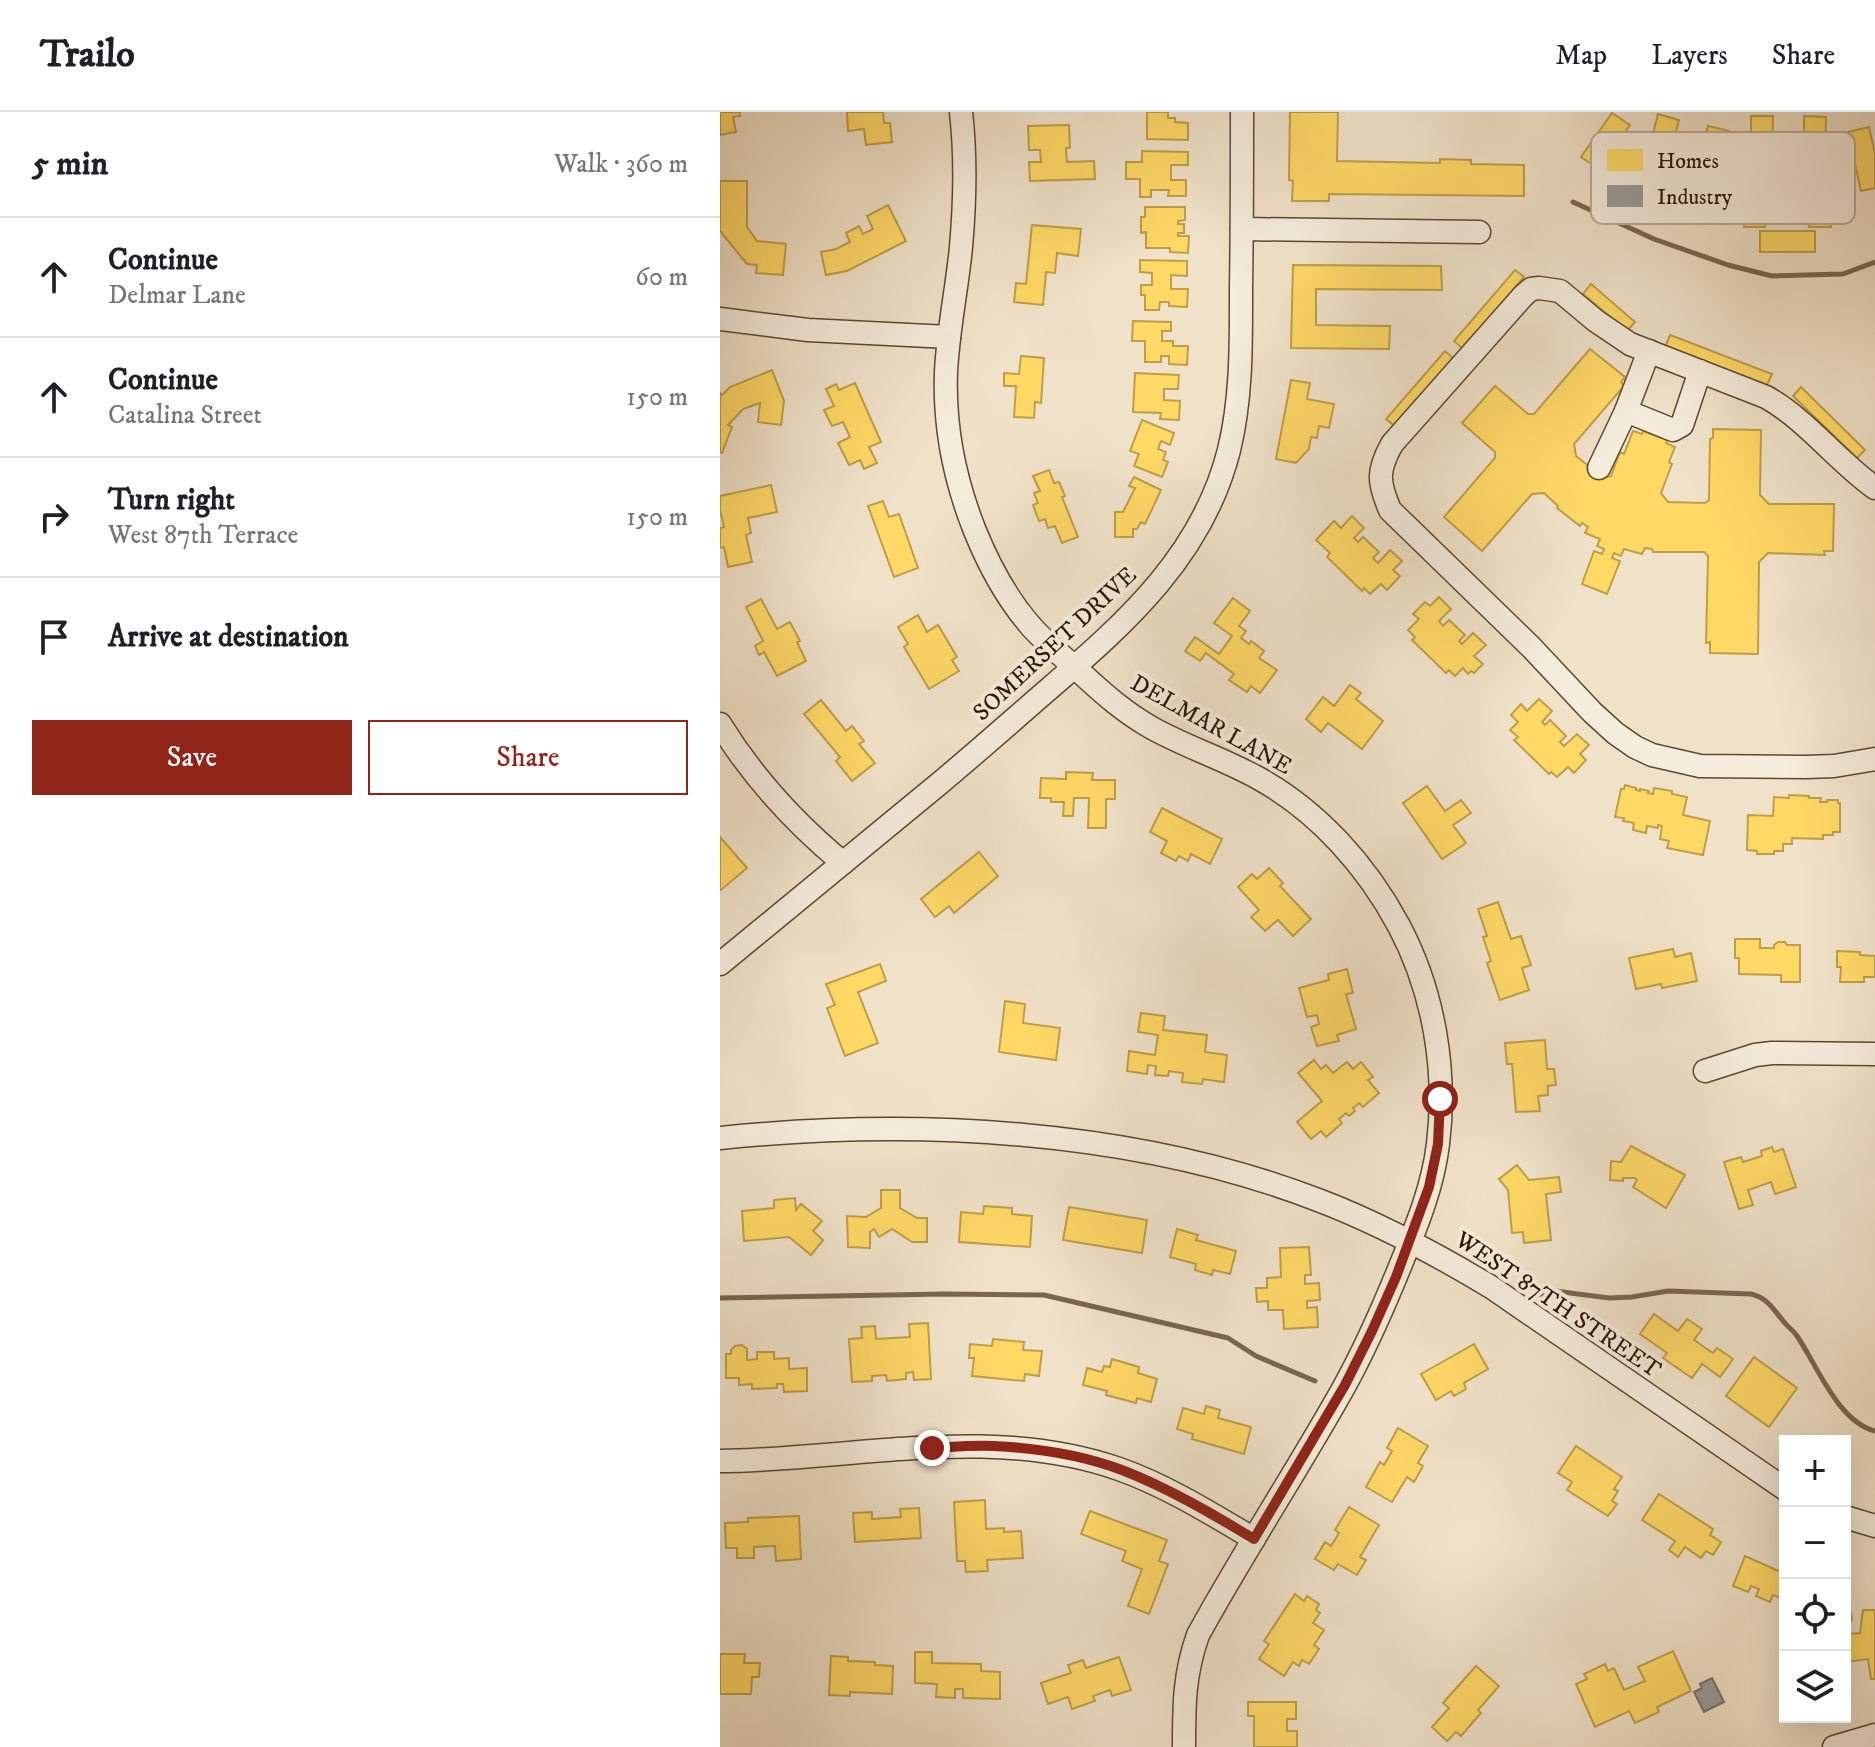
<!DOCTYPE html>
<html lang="en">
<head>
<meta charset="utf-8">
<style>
  body { margin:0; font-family:"IM FELL DW Pica",serif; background:#f2f2f2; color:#202124 }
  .controls { position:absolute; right:24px; bottom:24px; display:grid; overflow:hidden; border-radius:0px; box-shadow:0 8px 32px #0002 }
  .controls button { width:72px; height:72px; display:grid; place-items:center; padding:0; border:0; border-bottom:2px solid #e0e0e0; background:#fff; color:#202124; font:40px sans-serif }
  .stop { position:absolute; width:24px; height:24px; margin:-18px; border:6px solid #8f2418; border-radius:50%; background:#fff }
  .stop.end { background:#8f2418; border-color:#fff; box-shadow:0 2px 8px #0008 }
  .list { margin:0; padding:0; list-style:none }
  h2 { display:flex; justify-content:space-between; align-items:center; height:104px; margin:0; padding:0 32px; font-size:34px }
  h2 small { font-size:26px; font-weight:400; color:#757577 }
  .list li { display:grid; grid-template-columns:52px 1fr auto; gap:24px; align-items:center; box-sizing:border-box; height:120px; padding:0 32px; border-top:2px solid #e0e0e0 }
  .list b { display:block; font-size:30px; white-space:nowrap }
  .list p { margin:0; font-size:26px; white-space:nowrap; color:#757577 }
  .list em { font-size:26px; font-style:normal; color:#757577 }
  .actions { display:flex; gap:16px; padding:24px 32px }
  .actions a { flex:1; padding:18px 0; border:2px solid #8f2418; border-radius:0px; text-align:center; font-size:28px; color:#8f2418 }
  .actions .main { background:#8f2418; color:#fff }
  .icon { flex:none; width:44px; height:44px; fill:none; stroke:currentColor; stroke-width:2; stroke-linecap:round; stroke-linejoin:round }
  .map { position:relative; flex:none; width:1155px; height:1635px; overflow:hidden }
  header { display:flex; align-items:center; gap:48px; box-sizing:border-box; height:112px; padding:0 40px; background:#fff; border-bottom:2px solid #e0e0e0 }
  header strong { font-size:38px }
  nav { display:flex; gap:44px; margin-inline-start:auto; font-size:28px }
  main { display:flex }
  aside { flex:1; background:#fff }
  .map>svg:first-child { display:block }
  .homes { fill:#ffd966; stroke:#bf9e47; stroke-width:2 }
  .industry { fill:#999; stroke:#78716b; stroke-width:2 }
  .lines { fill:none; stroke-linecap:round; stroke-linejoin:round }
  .stream { stroke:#796650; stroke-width:5 }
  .minor-casing { stroke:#5c4832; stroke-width:25 }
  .minor { stroke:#f5ecdc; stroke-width:22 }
  .route { stroke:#8f2418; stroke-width:10 }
  .labels { text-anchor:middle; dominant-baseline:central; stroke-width:8; stroke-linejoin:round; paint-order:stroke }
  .street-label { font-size:24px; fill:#2a1500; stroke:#f5ecdc }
  .key { fill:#f5ecdc; stroke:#b8ac9a; stroke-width:2 }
  .key-label { font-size:22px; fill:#2a1500 }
</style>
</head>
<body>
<header>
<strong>Trailo</strong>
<nav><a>Map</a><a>Layers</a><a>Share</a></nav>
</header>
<main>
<aside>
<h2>5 min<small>Walk · 360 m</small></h2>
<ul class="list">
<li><svg class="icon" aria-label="ahead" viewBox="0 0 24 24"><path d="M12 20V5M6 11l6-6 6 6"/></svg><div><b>Continue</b><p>Delmar Lane</p></div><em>60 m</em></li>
<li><svg class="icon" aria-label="ahead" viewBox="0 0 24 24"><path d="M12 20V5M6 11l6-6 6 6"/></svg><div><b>Continue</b><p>Catalina Street</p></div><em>150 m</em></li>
<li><svg class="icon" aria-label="right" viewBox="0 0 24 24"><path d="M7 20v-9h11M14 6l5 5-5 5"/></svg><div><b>Turn right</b><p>West 87th Terrace</p></div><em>150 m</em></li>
<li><svg class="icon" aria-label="arrive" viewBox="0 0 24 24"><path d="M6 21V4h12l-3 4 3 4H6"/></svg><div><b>Arrive at destination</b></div></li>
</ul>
<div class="actions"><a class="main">Save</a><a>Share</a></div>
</aside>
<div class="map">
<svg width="1155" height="1635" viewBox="0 0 1155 1635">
  <rect width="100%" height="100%" fill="#f0e2c9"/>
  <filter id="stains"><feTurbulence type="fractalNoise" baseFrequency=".0025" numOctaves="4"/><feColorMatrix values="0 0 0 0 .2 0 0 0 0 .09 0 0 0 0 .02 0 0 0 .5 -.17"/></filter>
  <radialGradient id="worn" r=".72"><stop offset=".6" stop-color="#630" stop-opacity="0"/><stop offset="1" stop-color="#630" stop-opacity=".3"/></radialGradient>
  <!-- homes -->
  <g class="homes">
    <path d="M0,0H20V4L13,5L16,20L0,23Z"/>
    <path d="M127,0H163L164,11H170L172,30L146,33L144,17L128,19Z"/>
    <path d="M427,0H448V6H455V10L468,11V28L427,27Z"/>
    <path d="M570,0H618L617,49L720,51V47L751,48V52L804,53V84L609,82V89H572L573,69L569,68Z"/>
    <path d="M892,1L910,13L879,57L861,45Z"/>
    <path d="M938,2L959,8L944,65L923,60Z"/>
    <path d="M1031,4H1053L1052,57H1031Z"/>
    <path d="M1084,4L1106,5L1105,58H1084Z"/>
    <path d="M349,13L350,36H346L347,50L374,49L375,67L310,69L309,50H321L320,38H309L308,14Z"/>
    <path d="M988,14L1009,19L994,77L973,71Z"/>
    <path d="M1149,15L1155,42V76L1141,79L1128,20Z"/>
    <path d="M422,39L468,40V53H451V68H466V84H448L449,78H431V85H420V67H406V50H422Z"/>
    <path d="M1024,62H1046L1045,115H1024Z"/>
    <path d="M1090,62H1111V115H1089Z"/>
    <path d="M0,69H27V115L37,129L66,132L63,163L36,161L37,153L27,152L0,119Z"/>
    <path d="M168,93L186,129L127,159L106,163L101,140L116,137L130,130L126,121L139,114L143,122L153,117L147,104Z"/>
    <path d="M425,95H465V108L458,109V112H464V121H458V124H469L468,141L450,140V136H426V120L421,121V105H425Z"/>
    <path d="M312,113L361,117L358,144L337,141L335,161L326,160L323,193L294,190L296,171L306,172Z"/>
    <rect x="1040" y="119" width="55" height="21"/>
    <path d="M420,148L467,149V164L451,163V177H468L467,195L449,194V190H440L439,198H425V183H421V173H432V161L420,160Z"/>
    <path d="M573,153L721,154L722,178L596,177V213L670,214L669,237L571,236Z"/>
    <path d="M795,158L804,165L743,237L734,229Z"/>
    <path d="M871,172L915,210L907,219L863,182Z"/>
    <path d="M413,209L451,210V219H442V229H453V234H468L467,253L449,252V244H441V250H425V229H412Z"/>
    <path d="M950,223L1052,262L1047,273L945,235Z"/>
    <path d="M870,237L905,265L901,270L904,274L854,332L856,344L884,366L891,364L900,340L904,342L913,319L922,322L923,319L947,328L946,331L955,335L949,350L952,352L941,381L948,390L985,391L989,388L990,327L993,326V317L1041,318L1040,383L1049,392H1114L1113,439H1104L1105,443L1048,441L1039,450L1038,542L990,541V530L986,531L988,444L984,440H933L932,437L925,436L922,442L904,437L901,444L894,441L892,446L900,449L887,482L862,472L874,439L882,442L884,437L877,434L880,427L865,421L868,415L862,411L860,414L837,396L838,394L824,381L812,382L762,439L724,405L775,346V340L742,311L775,274L808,302H814Z"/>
    <path d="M725,239L734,247L676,315L666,307Z"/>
    <path d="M301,244L324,246L321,291L315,290L314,306L294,305L296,274H284V261L299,262Z"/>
    <path d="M52,258L64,289L61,313L38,310L40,291L23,297L8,313L12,315L2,341L0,340V281L2,283L10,275Z"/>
    <path d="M415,261L459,263L458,277H444V288L460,289L459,308L440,307L441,301L413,300Z"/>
    <path d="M571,268L590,271L587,287L614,292L609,316L599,314L597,326L591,325L589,337L576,351L556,347Z"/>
    <path d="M135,271L161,330L149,335L157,351L144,357L140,348L129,353L118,331L130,325L123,310L112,314L104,298L114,294L106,277L116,272L119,278Z"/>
    <path d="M1081,275L1145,338L1137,346L1073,284Z"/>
    <path d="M422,308L454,321L450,333L441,329L438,337L446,340L443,348L448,350L442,365L414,354L419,342L410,339Z"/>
    <path d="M329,358L334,371L339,370L345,384L342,385L358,425L342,431L335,414L328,416L325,407L319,409L313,393L318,391L314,381L320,379L313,364Z"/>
    <path d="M414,365L441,378L425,412L421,410L417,417H413V425H395V400H403L415,376L409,374Z"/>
    <path d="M51,373L57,400L28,406L31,421L26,423L32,450L8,455L4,435L0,436V416L4,415L0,398V384Z"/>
    <path d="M163,389L169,405L179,402L198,456L174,465L148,394Z"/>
    <path d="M632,404L644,416L634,426L638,430L643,425L659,440L653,446L658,451L670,438L682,449L673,458L680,464L667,478L661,472L650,482L644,476L642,479L607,445L610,441L596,428L614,409L621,416Z"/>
    <path d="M719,485L731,497L719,509L723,514L729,508L745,523L739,529L742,532L753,521L766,533L754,544L763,552L754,561L751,559L748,562L743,556L735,564L729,558L726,561L692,528L695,525L688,518L699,507L693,502L705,490L710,494Z"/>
    <path d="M513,486L530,499L519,514L526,519L521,526L529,532L531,529L544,539L539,546L557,558L540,581L531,574L527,580L509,568L514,562L486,541L480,549L465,539L475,525L499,542L512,524L494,511Z"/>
    <path d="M41,487L57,517L70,510L80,529L77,530L86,549L57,564L44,540L39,543L35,534L43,529L26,495Z"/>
    <path d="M198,503L207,520L218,513L237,545L232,548L239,559L209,577L184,535L188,532L178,515Z"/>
    <path d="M630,573L641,581L636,587L663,609L642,637L608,611L601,620L586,607L603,585L614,594Z"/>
    <path d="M819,587L832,599L822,610L825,613L830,608L846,624L840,630L844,634L857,622L869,633L860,642L866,648L854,661L848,655L837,665L831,660L829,662L794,628L798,625L790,618L798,610L791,603L801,592L807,599Z"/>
    <path d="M101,588L126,619L132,614L144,629L139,632L155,651L132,669L116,649L120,645L84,602Z"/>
    <path d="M346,660L373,661L372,668H395V687H386V716H368L369,686H354L353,704H343L344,690H331V686H320L321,666L346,667Z"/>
    <path d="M905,673L916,676V678L920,679V677L929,679L928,681L933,682L934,676L952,679V682L967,685L963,703L990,709L983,743L947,736L949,729L940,727L942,714L938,713V716L927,714L926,721L913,718L914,711L903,709L904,706L895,705L901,677H904Z"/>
    <path d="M707,674L725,699L741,688L751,701L733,713L746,731L722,747L683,691Z"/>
    <path d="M1069,683L1089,684V686H1101L1100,690H1107V688H1118V691H1120V720H1113V723H1103V727L1072,726V732H1063V739H1054V742H1037V739L1027,738L1028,703L1053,704L1054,685L1069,686Z"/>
    <path d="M442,696L502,727L490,752L471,742L468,749L459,744L456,749L441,741L447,729L430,720Z"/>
    <path d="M0,725L27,756L1,778L0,777Z"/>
    <path d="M259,740L278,764L234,801L229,794L215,805L201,787Z"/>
    <path d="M549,756L563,771L560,774L591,807L573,824L558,808L545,819L531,805L539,798L518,775L532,762L537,767Z"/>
    <path d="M778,790L791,827L801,824L811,853L802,856L809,878L780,888L767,851L771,849L763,825L767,824L758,797Z"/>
    <path d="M1015,827H1040V836H1054V833L1058,830H1065L1067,833H1080V870H1061V863L1019,862V846H1015Z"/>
    <path d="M953,837L955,845L971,841L977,869L942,876L941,872L916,877L909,846Z"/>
    <path d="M1117,839L1140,840V843L1155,844V865H1144V870H1120L1121,855H1117Z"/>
    <path d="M160,852L166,869L138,880L158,931L125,944L107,896L115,893L106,872Z"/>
    <path d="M627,857L633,881L626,882L636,917L617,923L619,929L597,934L591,915L599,912L597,903L587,905L579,876L609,868L608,862Z"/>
    <path d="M285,889L305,892L303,911L340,916L336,948L279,940Z"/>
    <path d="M421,901L445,904L443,918L487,923L485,940L507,943L504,970L483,967L482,972L462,970L463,961L449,959L448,964L435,963L436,954L428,953L427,962L407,959L409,939L435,943L438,923L418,920Z"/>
    <path d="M825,928L827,957H834L836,973L828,974V983L818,984L820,999L796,1000L792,952H787L785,931Z"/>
    <path d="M594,948L601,957L606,953L613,961L627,950L633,957L641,950L653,965L648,968L659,981L643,995L639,991L633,996L635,999L629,1004L626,1001L619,1007L622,1011L606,1025L601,1019L591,1027L577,1010L602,989L578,961Z"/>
    <path d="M911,1034L965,1063L946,1096L913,1075L917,1068L915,1066H903V1069L890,1068L891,1049L901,1050Z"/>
    <path d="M1052,1035L1054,1040L1063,1037L1076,1075L1055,1082L1051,1070L1028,1078L1033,1093L1019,1097L1004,1050L1021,1045L1023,1050L1042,1044L1041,1039Z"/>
    <path d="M797,1053L809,1068L839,1065L841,1080L826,1082L831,1128L804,1131L803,1120L792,1121L788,1078L779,1067Z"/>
    <path d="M161,1078H180V1096L197,1106H207V1130H192L172,1117L159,1125L154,1117L150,1120V1136L128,1135L127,1104L146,1105L161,1096Z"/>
    <path d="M75,1086L76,1098L81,1092L102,1109L93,1119L103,1128L91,1143L69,1125L24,1129L22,1099L54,1096V1088Z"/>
    <path d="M264,1094L292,1096V1102L312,1104L310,1135L239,1130L241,1100L263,1102Z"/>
    <path d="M349,1095L427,1108L422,1141L343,1128Z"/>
    <path d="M457,1117L478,1123L476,1128L516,1139L510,1162L493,1158L492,1163L475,1158L476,1152L450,1145Z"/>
    <path d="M589,1135L591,1163H585V1172L599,1171L600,1188L587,1189V1196L597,1195L598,1215L564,1217L563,1198H548V1189L537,1190L536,1176H547V1166L561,1165L560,1136Z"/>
    <path d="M934,1202L958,1219L967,1207L982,1217L974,1228L993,1241L997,1236L1013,1247L1000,1265L982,1252L972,1266L943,1246L947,1241L920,1222Z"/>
    <path d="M208,1211L211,1267L194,1268L193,1260L186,1261V1267L167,1269L166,1263L152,1264V1269L132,1270L129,1227L142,1226L141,1215L155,1214L156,1227L190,1225L189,1212Z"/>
    <path d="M273,1227L304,1230L303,1238L322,1239L319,1264L305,1262L304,1269L252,1264L254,1246H249L250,1232L272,1234Z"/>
    <path d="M754,1232L768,1257L744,1271L746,1277L734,1284L731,1279L716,1288L701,1262Z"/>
    <path d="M22,1233L27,1237V1248L37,1247V1240H54V1247L69,1246V1257L87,1256V1279L64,1280L63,1272H57V1276L32,1277V1272L19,1273V1266H6V1242H11V1238L15,1234Z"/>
    <path d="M1034,1245L1077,1276L1049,1315L1006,1284Z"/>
    <path d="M392,1247L419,1255L418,1261L437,1267L431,1290L417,1286L416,1291L386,1283L387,1279L363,1273L367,1256L382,1260L384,1254L390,1255Z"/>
    <path d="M486,1294L500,1298L498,1306L531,1315L524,1342L472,1327L473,1322L457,1317L463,1296L484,1302Z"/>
    <path d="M678,1316L708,1334L698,1351L703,1354L694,1370L687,1365L672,1390L646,1375L660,1350L664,1353L672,1339L667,1336Z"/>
    <path d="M856,1334L902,1365L894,1377L898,1379L892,1389L897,1392L888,1404L847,1378L852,1370L838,1361Z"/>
    <path d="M939,1382L993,1417L990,1423L1001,1430L993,1443L986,1439L981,1446L965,1435L958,1445L949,1438L955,1429L922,1408Z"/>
    <path d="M265,1388L266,1417L284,1416V1420L301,1419L303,1446L267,1448L268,1459L246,1460L245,1449H237L234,1390Z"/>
    <path d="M629,1395L659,1413L640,1445L646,1448L637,1463L618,1452L614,1458L595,1447L605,1430L611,1434L619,1421L615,1418Z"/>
    <path d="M199,1396L201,1426L135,1430L133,1401L152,1400V1407L181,1405L180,1397Z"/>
    <path d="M370,1399L447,1428L439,1449L448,1452L429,1502L408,1494L422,1457L402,1449L406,1439L361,1422Z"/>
    <path d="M79,1404L81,1447L56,1449L55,1434L34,1435V1446H17V1436H6L5,1411L28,1410V1406Z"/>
    <path d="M1025,1444L1063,1461L1065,1456V1488L1053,1483L1050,1490L1036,1484L1039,1477L1031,1474L1028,1480L1013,1474Z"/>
    <path d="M575,1482L584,1489L587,1484L599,1492L596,1498L600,1501L593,1511L604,1518L594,1533L599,1537L589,1552L582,1548L579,1554L573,1550L564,1564L539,1547L549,1532L544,1529Z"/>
    <path d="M1125,1493L1130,1496L1132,1507L1127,1516L1129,1522L1140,1521L1143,1498H1155V1567H1151L1148,1547L1125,1550Z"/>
    <path d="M953,1539L971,1579L937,1595L939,1600L915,1611L909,1599L875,1615L856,1572L867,1567L864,1562L885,1552L888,1559L894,1556L904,1578L925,1569L918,1555Z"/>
    <path d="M195,1540H212V1551L261,1552V1559L280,1560V1587L243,1586V1577H235V1586L216,1585L217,1572L195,1571Z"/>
    <path d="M0,1542H25L24,1551H40L39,1565H32L31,1582H0Z"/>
    <path d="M111,1544L128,1545V1549L155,1550V1553L173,1554L172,1582L130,1580V1584L109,1583Z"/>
    <path d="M399,1545L411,1578L392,1584L390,1578L373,1584L375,1589L352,1597L348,1585L328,1592L321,1571L351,1561L348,1553L363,1548L366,1556Z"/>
    <path d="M756,1554L779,1574L758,1598L761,1601L741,1624L736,1620L727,1629L712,1615L729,1596L723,1591Z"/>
    <path d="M528,1590H576V1607H567V1619H577V1635H534V1604H528Z"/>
  </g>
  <!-- industry -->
  <path class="industry" d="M992,1566L1004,1590L984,1600L974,1580L982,1576L980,1572Z"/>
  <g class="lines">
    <!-- stream -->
    <g class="stream">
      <path d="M853,90L934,127L1008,153L1052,164L1123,162L1155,150"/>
      <path d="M813,1185L835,1179L889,1186L912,1185L948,1179L1031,1182C1048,1186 1053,1197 1064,1210C1068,1215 1073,1218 1077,1224C1097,1253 1118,1310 1155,1319"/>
      <path d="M0,1186L224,1182L324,1183L508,1226L536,1244L595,1269"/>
    </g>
    <!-- minor casing -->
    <g class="minor-casing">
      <g id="minor">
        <path d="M241,0C246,44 245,90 241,135C237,177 228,218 226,260C224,313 235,369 255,419C268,451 286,485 309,512C324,530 344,545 361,561C385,583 404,600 432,616C466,635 504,647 538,666C598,699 647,754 679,814C714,880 727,958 718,1032C713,1074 697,1113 681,1152C664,1194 646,1235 624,1275C577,1359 524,1439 478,1523C464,1562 464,1594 464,1635"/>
        <path d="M522,117L759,120"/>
        <path d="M0,207L88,218L229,225"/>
        <path d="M929,239L906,299L953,318L962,313L980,259"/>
        <path d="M879,356L906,299"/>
        <path d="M1155,376C1116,348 1087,308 1046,285L910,232L876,209L840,179L819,176L811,177L803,184L672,332C657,359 658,370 670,398L811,535L872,600L895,621L915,635L932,643L980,654L1086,655L1114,654L1155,647"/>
        <path d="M0,612C32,664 76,712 123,751"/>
        <path d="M0,852C73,792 146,732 220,671C257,640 293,608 330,576C407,510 483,442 509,338C522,285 521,230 521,176C522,117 522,59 522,0"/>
        <path d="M985,959L1035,943L1052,941L1155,942"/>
        <path d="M0,1026C195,1006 414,1017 598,1088C659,1111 716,1142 771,1175L1065,1377"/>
        <path d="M0,1349C132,1348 271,1312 399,1357C447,1374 490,1401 534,1427"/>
        <path d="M1125,1405L1155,1414"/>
        <path d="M1114,1635L1155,1623"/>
      </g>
    </g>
    <!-- minor -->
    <use href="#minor" class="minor"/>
  </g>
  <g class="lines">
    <!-- route -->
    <path class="route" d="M212,1336C232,1335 253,1333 274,1334C316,1336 362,1343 402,1358C448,1376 491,1401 534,1427L625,1273L652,1219L676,1165L709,1075L718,1032L720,987"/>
  </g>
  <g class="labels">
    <!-- street labels -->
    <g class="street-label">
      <text transform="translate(335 532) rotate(-43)">SOMERSET DRIVE</text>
      <text transform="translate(491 613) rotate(29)">DELMAR LANE</text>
      <text transform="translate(838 1193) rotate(34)">WEST 87TH STREET</text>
    </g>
  </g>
  <!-- legend -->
  <rect x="871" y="20" width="264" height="92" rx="12" class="key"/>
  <rect x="887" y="37" width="36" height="22" fill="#ffd966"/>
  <rect x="887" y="73" width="36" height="22" fill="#999"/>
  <g class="key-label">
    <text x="937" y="56">Homes</text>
    <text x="937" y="92">Industry</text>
  </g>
  <rect width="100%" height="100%" filter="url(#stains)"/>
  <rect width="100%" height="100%" fill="url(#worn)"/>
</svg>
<div class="controls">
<button>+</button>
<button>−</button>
<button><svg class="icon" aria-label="locate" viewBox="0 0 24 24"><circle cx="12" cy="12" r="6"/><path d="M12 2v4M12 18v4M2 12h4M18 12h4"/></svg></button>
<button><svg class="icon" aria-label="layers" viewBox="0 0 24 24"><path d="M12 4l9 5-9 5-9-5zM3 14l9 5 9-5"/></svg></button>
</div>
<div class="stop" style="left:720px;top:987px"></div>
<div class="stop end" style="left:212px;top:1336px"></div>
</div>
</main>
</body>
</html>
